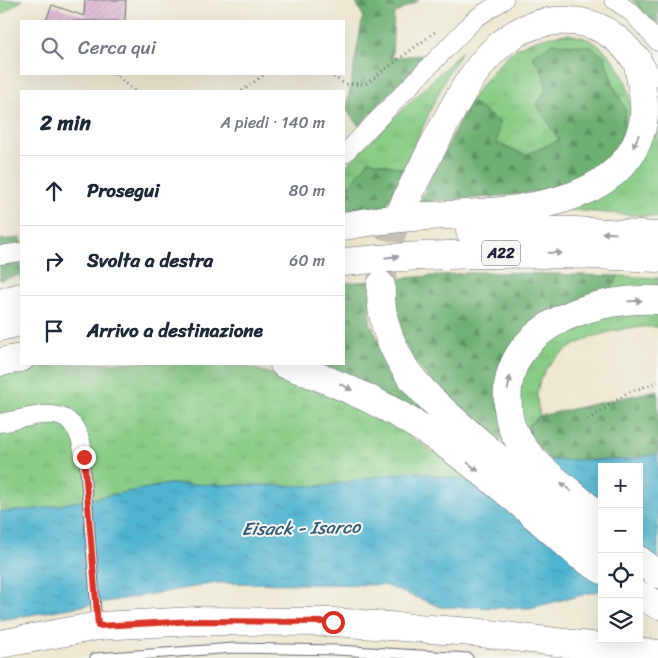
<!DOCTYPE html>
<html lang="it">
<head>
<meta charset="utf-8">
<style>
  body { margin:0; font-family:Sriracha,sans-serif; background:#f2f2f3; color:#1f2937 }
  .controls { position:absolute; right:15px; bottom:15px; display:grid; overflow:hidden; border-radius:0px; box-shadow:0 5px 20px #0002 }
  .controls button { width:45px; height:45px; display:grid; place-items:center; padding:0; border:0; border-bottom:1px solid #e0e1e3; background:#fff; color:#1f2937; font:25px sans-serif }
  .stop { position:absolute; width:15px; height:15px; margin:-11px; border:4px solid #d93025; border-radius:50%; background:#fff }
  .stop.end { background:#d93025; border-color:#fff; box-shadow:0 1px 5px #0008 }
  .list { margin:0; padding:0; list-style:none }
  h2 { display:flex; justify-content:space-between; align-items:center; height:65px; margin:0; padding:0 20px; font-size:21px }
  h2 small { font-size:16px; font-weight:400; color:#747a83 }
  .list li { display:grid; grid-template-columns:32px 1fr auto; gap:15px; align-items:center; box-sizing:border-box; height:70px; padding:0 20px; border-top:1px solid #e0e1e3 }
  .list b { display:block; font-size:19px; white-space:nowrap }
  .list em { font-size:16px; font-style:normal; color:#747a83 }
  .icon { flex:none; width:28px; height:28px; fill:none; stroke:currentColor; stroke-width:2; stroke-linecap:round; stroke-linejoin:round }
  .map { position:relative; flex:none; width:658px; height:658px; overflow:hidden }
  .search { position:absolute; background:#fff; box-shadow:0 5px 20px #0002; left:20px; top:20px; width:325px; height:55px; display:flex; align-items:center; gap:12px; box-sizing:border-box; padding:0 18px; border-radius:0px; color:#747a83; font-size:19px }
  .panel { position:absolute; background:#fff; box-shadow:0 5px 20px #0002; left:20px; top:90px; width:325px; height:275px; border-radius:0px }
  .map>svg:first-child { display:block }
  .grass { fill:url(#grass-tufts); stroke:#567760 }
  .forest { fill:url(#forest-firs); stroke:#486957 }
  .water { fill:url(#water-ripples); stroke:#396b85 }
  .building { fill:url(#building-hatch) }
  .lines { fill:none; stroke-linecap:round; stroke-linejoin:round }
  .highway-tunnel { stroke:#c5c0b3; stroke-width:28; stroke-dasharray:28 14; stroke-linecap:butt }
  .lane-casing { stroke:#696770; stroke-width:11 }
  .street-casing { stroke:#696770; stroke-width:19 }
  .primary-casing { stroke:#696770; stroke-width:29 }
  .highway-casing { stroke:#696770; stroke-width:29 }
  .path { stroke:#696770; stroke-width:3; stroke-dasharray:1 4; stroke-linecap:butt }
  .lane { stroke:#fff; stroke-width:9 }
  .street { stroke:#fff; stroke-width:18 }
  .primary { stroke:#fff; stroke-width:28 }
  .highway { stroke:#fff; stroke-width:28 }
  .oneway { fill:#9c9ca7 }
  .route { stroke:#d93025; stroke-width:6 }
  .labels { text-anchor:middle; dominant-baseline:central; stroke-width:4; stroke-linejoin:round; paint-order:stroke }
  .shield { fill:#f6f6f2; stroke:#626272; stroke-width:1 }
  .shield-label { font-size:15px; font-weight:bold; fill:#22223b }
  .water-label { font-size:18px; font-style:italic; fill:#345c76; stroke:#f6f6f2 }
</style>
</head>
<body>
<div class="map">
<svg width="658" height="658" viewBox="0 0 658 658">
  <defs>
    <pattern id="grass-tufts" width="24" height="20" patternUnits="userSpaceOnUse" patternTransform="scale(1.25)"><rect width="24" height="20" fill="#89cc86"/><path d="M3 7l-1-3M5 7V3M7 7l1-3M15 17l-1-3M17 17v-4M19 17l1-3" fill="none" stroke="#76af75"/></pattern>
    <pattern id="forest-firs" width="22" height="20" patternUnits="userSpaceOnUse" patternTransform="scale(1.25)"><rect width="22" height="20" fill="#6eb073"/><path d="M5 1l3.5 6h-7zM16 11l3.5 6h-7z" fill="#5a8f60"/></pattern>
    <pattern id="water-ripples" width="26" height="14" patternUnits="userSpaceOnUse" patternTransform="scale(1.25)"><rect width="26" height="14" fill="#50b4cf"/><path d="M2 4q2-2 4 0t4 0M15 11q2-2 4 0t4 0" fill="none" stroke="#4292a9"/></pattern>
    <pattern id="building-hatch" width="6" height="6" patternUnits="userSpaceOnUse" patternTransform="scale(1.25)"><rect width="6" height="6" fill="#ddb2d2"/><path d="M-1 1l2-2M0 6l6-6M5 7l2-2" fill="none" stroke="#bd99b5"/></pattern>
  </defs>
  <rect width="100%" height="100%" fill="#f6f6f2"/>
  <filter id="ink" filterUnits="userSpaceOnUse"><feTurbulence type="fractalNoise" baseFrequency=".02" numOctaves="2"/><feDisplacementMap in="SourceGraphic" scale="10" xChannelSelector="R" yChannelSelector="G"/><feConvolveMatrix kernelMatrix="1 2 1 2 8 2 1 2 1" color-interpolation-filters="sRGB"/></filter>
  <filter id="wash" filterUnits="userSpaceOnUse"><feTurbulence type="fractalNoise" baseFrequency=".0096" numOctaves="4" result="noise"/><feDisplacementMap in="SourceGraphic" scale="20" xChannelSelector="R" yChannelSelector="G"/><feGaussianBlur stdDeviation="1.12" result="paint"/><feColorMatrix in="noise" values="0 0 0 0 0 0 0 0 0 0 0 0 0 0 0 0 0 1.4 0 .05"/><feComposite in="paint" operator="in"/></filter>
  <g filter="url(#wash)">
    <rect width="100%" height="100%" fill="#eee8d1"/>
    <!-- grass -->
    <g class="grass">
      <path d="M0,0H22L0,16Z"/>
      <path d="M567,34C574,36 583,37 590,40C618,55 636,91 629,123C627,130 623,138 620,145L613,84L604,56L541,69L547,87L537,105L560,140L526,155L497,144L470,101C502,59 511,40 567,34Z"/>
      <path d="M462,51L447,75L403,169L369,161L351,185L344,186V168Z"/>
      <path d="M653,106L658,118V217L556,209L598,194Z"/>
      <path d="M618,276L658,278V290L610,292Z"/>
      <path d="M658,311V327C616,324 538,345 537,397C537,404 539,410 540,416L522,430L518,387L521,375L545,339L604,314Z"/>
      <path d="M62,364C118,364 174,360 230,364C243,365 257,370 270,374C350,394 410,432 473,482L417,472L378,476L326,486L169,484L38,509L0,512V374Z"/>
    </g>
    <!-- forest -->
    <g class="forest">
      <path d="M355,0H419L394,14L392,58L427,54L359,126L346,110L363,16Z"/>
      <path d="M632,0H658V28Z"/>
      <path d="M553,43L589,46L604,56L613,84L626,111L620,145L588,175L545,191L492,197L419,202L470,101L499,122L497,144L526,155L559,140L537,105L547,87L541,69L532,56Z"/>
      <path d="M369,160L403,169L386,207L344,211V186L351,185Z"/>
      <path d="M21,238V275L0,280V240Z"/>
      <path d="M482,272L618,276L610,292L528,329L510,446C472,423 424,383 404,343C394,324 394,300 392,279Z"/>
      <path d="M370,281V322L389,364L449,431L315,364H344V283Z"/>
      <path d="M658,390V454L624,460H550L522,430L540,416Z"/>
    </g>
    <!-- water -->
    <path class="water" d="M658,454V576L639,580V467H602V590L530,608L441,607L384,585L217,583L0,620V512L38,509L169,484L326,486L378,476L417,472L473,482L550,460H624Z"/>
    <g id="blocks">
      <!-- building -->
      <path class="building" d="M85,0H126L125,21H46L52,5L84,16Z"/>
    </g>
  </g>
  <g filter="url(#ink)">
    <use href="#blocks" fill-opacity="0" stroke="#696770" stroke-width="1"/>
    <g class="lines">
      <!-- highway-tunnel -->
      <path class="highway-tunnel" d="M381,282L391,236L403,207"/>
      <!-- lane casing -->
      <g class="lane-casing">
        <g id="lane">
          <path d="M84,457L97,623"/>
          <path d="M95,658L234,648L337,650L468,658"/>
        </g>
      </g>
      <!-- street casing -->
      <g class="street-casing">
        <g id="street">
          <path d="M614,0L632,13L658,42"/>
          <path d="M344,154L476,18L504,0"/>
          <path d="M0,255L21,252"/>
          <path d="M0,423C42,415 77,399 84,457"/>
        </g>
      </g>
      <!-- primary casing -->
      <g class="primary-casing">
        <path id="primary" d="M0,644L98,626L195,621L333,622L472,632L658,654"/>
      </g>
      <!-- highway casing -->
      <g class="highway-casing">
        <g id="highway">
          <path d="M403,207C415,180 429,154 442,129C470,76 501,17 570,21C606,22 629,46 646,76"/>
          <path d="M344,226C366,222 389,219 411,217C483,212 624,217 643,123C647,103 640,79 637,59"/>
          <path d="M470,231H575L658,236"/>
          <path d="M344,262C449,251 553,252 658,258"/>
          <path d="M381,285C380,316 388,340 404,367C418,391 458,423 479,442C520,476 556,511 602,538"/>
          <path d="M0,303L21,297"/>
          <path d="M0,327L21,322"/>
          <path d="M0,362L21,358"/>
          <path d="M284,364C337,382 388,405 435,437C486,472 534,515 580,556L602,570"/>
          <path d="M602,520C574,491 532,469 514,432C507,419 507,402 508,387C516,320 601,297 658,300"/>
          <path d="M639,560L658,574"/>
          <path d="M639,595L658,605"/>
        </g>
      </g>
      <!-- path -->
      <g class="path">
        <path d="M114,74L135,91"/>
        <path d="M329,74L345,84H366L435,32"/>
        <path d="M242,91L265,74"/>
        <path d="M588,420L629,392L658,382"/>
      </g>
      <!-- lane -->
      <use href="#lane" class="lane"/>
      <!-- street -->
      <use href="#street" class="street"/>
      <!-- primary -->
      <use href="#primary" class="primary"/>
      <!-- highway -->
      <use href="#highway" class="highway"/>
    </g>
    <!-- one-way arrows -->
    <defs><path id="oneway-solid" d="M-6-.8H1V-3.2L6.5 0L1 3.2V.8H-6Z" transform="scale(1.25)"/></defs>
    <g class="oneway">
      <use href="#oneway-solid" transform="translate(636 141) rotate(114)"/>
      <use href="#oneway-solid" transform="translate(609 233) rotate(-177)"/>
      <use href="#oneway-solid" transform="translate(555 253) rotate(1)"/>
      <use href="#oneway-solid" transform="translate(392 257) rotate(-6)"/>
      <use href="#oneway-solid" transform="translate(635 301) rotate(-3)"/>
      <use href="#oneway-solid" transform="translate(509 383) rotate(-80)"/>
      <use href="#oneway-solid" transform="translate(346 387) rotate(27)"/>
      <use href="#oneway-solid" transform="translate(473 467) rotate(39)"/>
      <use href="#oneway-solid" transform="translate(566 487) rotate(-139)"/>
    </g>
  </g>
  <g class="lines" filter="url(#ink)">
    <!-- route -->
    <path class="route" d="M84,457L98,626L194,621L333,622"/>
  </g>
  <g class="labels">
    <!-- shield labels -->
    <rect class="shield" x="482" y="240.5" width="38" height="25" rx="4"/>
    <g class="shield-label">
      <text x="501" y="253">A22</text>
    </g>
    <!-- water labels -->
    <g class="water-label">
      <text transform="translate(301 528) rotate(-1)">Eisack - Isarco</text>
    </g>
  </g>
</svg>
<div class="controls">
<button>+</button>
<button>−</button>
<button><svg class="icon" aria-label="locate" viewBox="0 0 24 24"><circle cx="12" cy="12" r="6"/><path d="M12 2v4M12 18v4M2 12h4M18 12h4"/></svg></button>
<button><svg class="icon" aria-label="layers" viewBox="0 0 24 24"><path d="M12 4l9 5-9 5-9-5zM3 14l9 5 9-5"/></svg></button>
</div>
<div class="stop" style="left:333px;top:622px"></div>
<div class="stop end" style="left:84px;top:457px"></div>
<div class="search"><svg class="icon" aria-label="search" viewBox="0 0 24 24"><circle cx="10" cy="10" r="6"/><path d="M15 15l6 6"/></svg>Cerca qui</div>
<section class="panel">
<h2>2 min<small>A piedi · 140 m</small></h2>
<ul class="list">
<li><svg class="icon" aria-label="ahead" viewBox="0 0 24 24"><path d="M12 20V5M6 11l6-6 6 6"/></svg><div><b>Prosegui</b></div><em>80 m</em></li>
<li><svg class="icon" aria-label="right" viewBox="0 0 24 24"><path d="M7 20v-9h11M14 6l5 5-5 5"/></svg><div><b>Svolta a destra</b></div><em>60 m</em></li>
<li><svg class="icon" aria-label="arrive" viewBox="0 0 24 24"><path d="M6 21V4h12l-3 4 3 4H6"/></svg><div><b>Arrivo a destinazione</b></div></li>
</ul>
</section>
</div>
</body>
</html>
